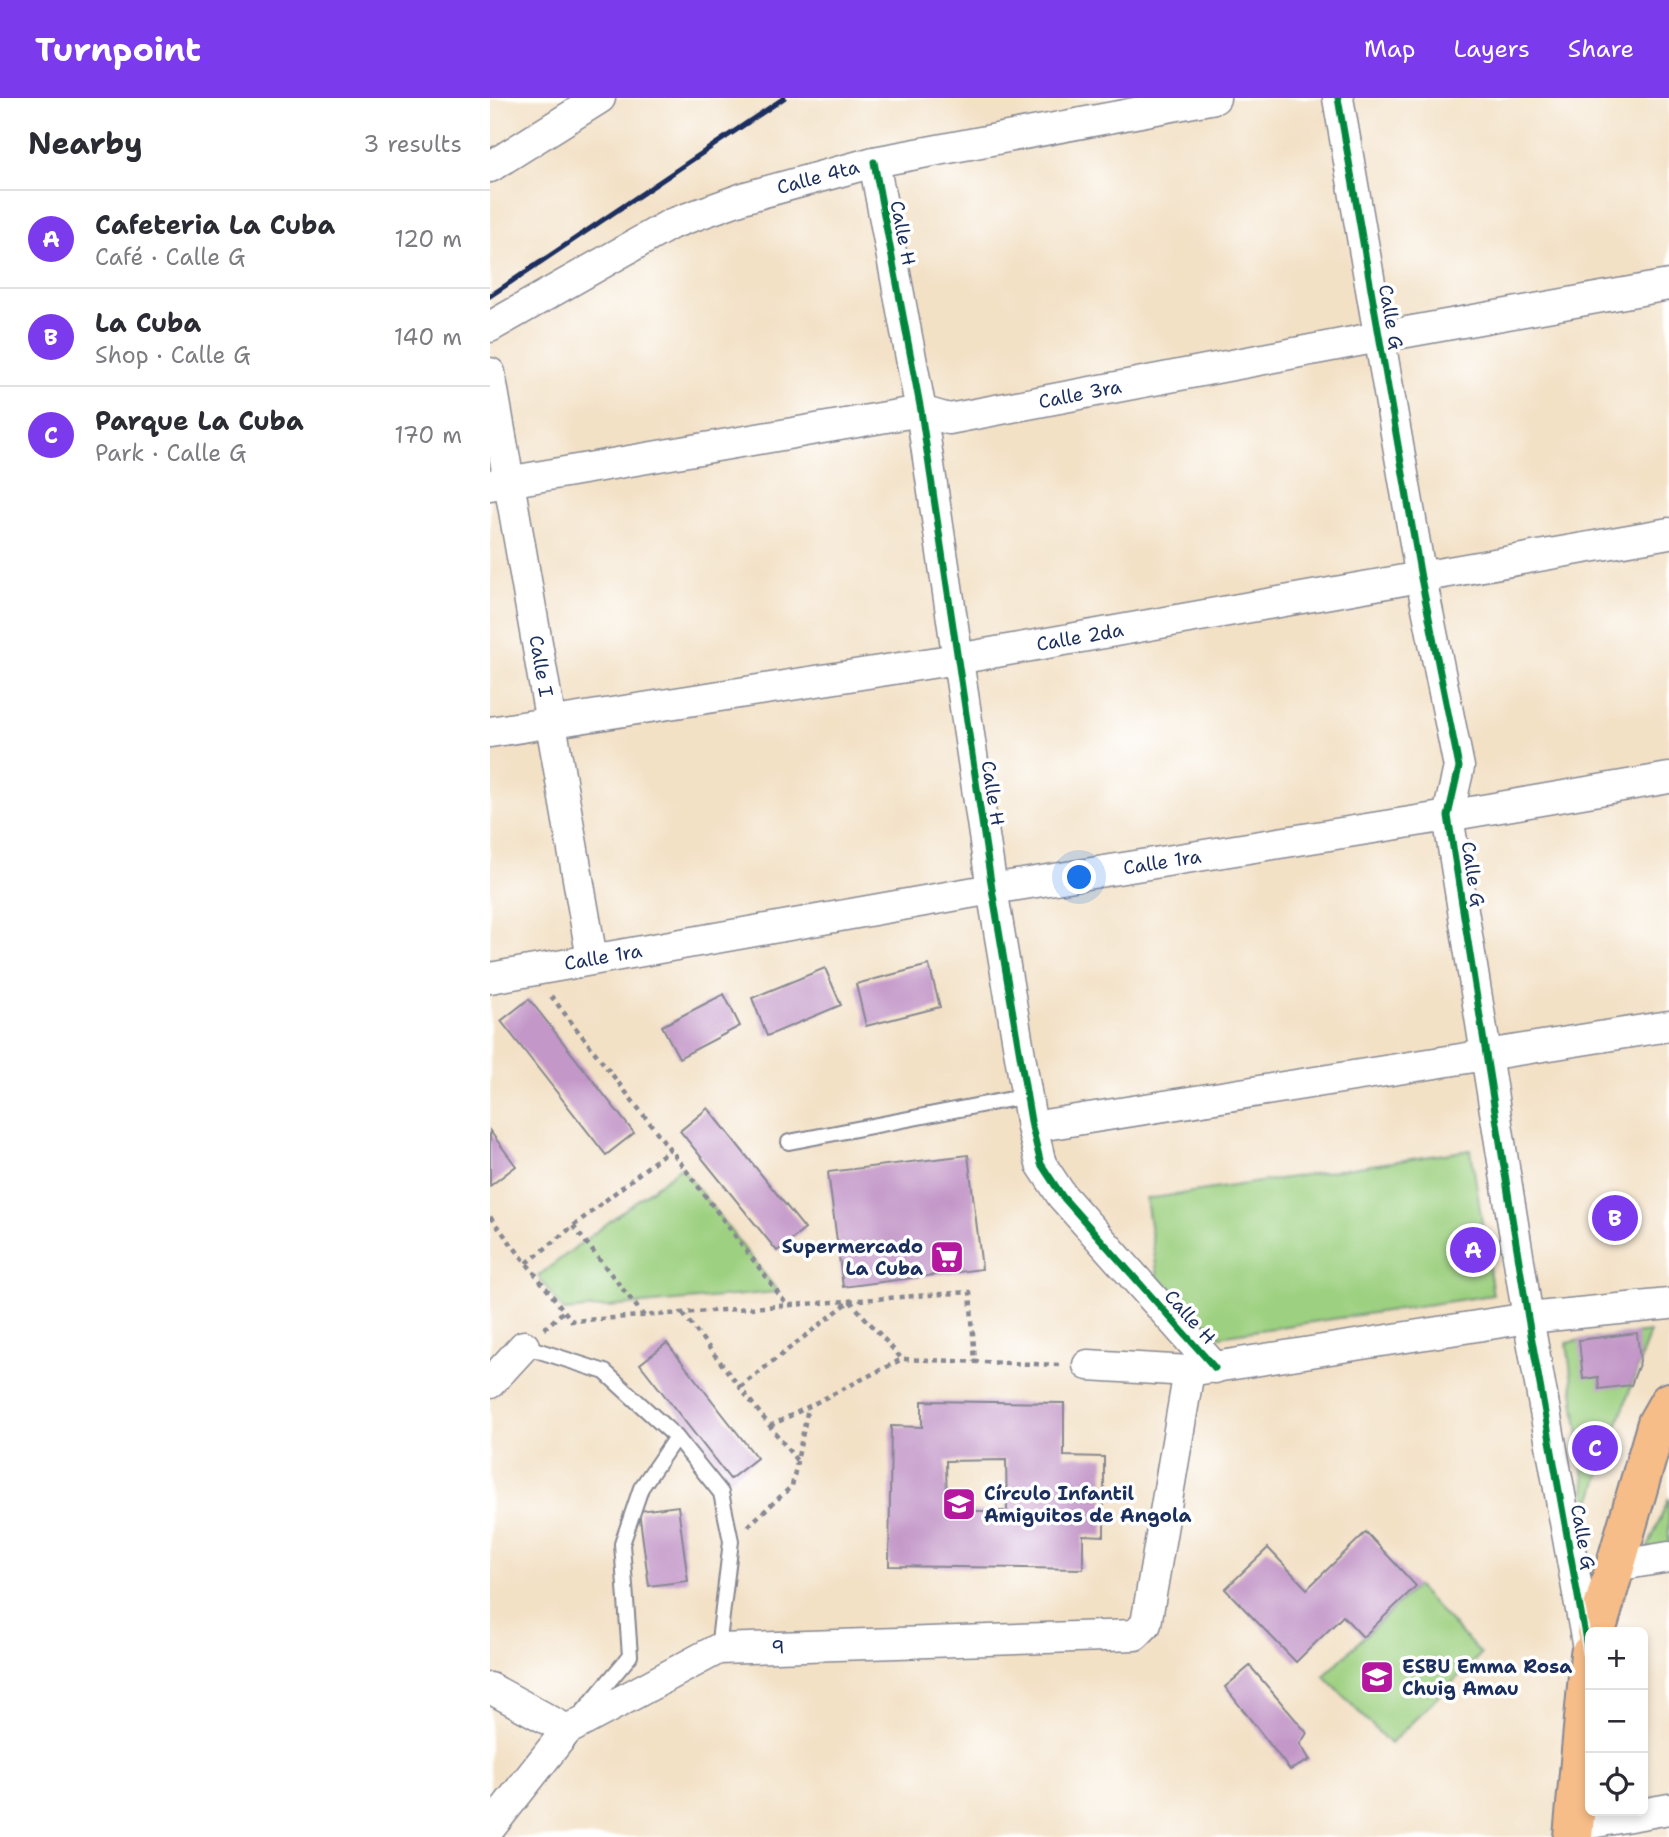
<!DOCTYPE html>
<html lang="en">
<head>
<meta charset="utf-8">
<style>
  body { margin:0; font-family:"Shantell Sans",sans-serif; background:#f2f2f3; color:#2b2b33 }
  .controls { position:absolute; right:21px; bottom:21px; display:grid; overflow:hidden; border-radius:10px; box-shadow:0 4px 10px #0003 }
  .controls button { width:63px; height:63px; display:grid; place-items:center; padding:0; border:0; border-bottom:2px solid #e1e1e2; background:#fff; color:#2b2b33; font:35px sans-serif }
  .you { position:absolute; left:590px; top:780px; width:24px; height:24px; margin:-18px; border:5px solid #fff; border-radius:50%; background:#1a73e8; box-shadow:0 0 0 10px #1a73e833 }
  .badge { display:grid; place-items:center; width:46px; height:46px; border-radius:50%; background:#7c3aed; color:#fff; font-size:23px; font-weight:700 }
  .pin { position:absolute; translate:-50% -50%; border:4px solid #fff; box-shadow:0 2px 7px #0006 }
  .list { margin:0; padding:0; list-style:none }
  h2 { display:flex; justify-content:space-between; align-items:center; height:91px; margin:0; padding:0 28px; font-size:30px }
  h2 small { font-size:23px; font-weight:400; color:#7c7c81 }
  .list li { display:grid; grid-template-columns:46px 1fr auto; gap:21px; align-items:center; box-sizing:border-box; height:98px; padding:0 28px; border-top:2px solid #e1e1e2 }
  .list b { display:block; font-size:26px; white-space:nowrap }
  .list p { margin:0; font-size:23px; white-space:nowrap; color:#7c7c81 }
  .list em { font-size:23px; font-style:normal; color:#7c7c81 }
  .icon { flex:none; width:38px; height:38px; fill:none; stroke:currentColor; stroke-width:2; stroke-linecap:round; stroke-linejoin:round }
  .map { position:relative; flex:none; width:1179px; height:1739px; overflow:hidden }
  header { display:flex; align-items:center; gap:42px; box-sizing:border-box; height:98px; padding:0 35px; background:#7c3aed; color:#fff }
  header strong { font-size:33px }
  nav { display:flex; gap:38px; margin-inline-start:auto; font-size:24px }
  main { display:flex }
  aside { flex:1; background:#fff }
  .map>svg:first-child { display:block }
  .green { fill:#9dd080; stroke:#5c806f; stroke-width:2 }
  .building { fill:#c397c8; fill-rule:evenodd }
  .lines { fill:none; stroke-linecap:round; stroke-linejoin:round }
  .lane-casing { stroke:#878892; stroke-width:18 }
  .street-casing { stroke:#878892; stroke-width:33 }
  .primary-casing { stroke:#878892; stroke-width:42 }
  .path { stroke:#878892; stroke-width:4.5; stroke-dasharray:5 5; stroke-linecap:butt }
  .lane { stroke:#fff; stroke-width:14 }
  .street { stroke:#fff; stroke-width:30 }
  .primary { stroke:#f7bd88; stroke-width:38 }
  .rail { stroke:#1b2f5e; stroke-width:5 }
  .cycleway-casing { stroke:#fff; stroke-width:11 }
  .cycleway { stroke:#00873e; stroke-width:7 }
  .labels { text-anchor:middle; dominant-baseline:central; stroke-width:7; stroke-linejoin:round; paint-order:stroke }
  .street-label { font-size:19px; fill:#1b2f5e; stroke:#fff }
  .poi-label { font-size:19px; font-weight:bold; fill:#1b2f5e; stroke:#fff; text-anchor:start }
</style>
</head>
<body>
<header>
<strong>Turnpoint</strong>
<nav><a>Map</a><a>Layers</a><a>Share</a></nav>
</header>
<main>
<aside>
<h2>Nearby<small>3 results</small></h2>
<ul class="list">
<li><span class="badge">A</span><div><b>Cafeteria La Cuba</b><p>Café · Calle G</p></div><em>120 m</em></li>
<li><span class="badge">B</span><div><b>La Cuba</b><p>Shop · Calle G</p></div><em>140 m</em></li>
<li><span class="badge">C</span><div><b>Parque La Cuba</b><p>Park · Calle G</p></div><em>170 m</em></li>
</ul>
</aside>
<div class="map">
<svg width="1179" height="1739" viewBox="0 0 1179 1739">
  <rect width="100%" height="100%" fill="#fff"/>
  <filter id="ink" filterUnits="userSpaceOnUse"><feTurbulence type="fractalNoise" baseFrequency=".0143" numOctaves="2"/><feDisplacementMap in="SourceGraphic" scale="14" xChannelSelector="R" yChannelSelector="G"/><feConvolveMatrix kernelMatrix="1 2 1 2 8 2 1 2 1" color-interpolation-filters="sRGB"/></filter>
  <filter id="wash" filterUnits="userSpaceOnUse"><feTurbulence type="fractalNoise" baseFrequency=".00686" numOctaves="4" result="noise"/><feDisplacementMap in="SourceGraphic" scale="28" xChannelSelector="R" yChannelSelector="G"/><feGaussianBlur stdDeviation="1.57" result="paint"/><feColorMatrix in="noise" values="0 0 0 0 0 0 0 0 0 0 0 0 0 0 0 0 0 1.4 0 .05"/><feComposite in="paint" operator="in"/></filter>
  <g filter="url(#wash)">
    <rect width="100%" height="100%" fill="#f3e1c6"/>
    <!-- green -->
    <g class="green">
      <path d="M981,1052L1003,1197L730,1238L668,1180L656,1101Z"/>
      <path d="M191,1069L288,1194L74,1213L48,1178Z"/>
      <path d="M1160,1234L1098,1412L1077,1244Z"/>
      <path d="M1179,1400V1448L1157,1452Z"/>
      <path d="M926,1488L991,1556L900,1646L834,1578Z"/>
    </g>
    <g id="blocks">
      <!-- building -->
      <g class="building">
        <path d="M439,867L450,909L376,928L366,886Z"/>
        <path d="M335,870L351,907L277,938L262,900Z"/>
        <path d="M234,896L250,928L189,960L172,928Z"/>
        <path d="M39,901L144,1035L116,1057L11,923Z"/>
        <path d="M218,1010L315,1131L287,1153L190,1033Z"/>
        <path d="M0,1033L26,1068L0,1088Z"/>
        <path d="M478,1057L492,1171L353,1189L338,1074Z"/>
        <path d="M1147,1235L1150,1263L1141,1287L1109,1291L1108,1279L1093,1281L1089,1242Z"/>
        <path d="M177,1245L267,1360L240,1381L150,1266Z"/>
        <path d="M432,1303L574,1305V1358L614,1359V1438L593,1437V1471L399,1468L401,1328L432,1329ZM516,1362L517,1413H457L456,1363Z"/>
        <path d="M188,1408L198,1483L159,1488L149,1413Z"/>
        <path d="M876,1434L926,1488L873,1539L853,1518L806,1564L735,1491L778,1450L817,1491Z"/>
        <path d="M760,1568L817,1635L810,1646L820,1662L800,1672L735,1589Z"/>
      </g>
    </g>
  </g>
  <g filter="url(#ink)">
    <use href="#blocks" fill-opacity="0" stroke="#878892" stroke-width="2"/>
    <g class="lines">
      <!-- lane casing -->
      <g class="lane-casing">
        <g id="lane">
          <path d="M299,1044L537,998"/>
          <path d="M34,1248L115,1274L186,1339L231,1395L241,1443L228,1551"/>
          <path d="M92,1615L140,1558L132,1446L151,1390L186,1339"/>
        </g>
      </g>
      <!-- street casing -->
      <g class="street-casing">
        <g id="street">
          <path d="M848,0L931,480L969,669L958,718L1038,1220L1099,1556"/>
          <path d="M384,64L431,313L502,791L542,1029L551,1066L572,1098L725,1270"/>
          <path d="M0,69L110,0"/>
          <path d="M0,229L181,126L256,99L384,64L725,0"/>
          <path d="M0,275L102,861"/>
          <path d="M0,387L431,313L459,321L889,239L1179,187"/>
          <path d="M0,634L467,561L1179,435"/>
          <path d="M0,880L502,791L958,718L1179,680"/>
          <path d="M542,1029L1179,928"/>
          <path d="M598,1267L699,1273L1038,1220L1179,1206"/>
          <path d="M0,1285L34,1248"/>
          <path d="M1125,1468L1179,1459"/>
          <path d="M0,1590L77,1632"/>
          <path d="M1084,1728L1179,1711"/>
          <path d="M0,1730L77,1632L228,1551L645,1537L656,1526L699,1273"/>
        </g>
      </g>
      <!-- primary casing -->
      <g class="primary-casing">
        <g id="primary">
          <path d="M1106,1534L1167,1325L1179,1304"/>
          <path d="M1083,1739L1100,1556"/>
        </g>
      </g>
      <!-- path -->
      <g class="path">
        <path d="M61,898L180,1051L297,1207"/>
        <path d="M0,1119L82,1223L480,1194L485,1264"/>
        <path d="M83,1128L154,1218"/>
        <path d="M37,1165L180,1051"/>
        <path d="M193,1216L307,1363"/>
        <path d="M54,1231L74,1213"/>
        <path d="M250,1289L360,1203L412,1261"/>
        <path d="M280,1328L412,1261L570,1267"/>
        <path d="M258,1428L302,1388L318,1310"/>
      </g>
      <!-- lane -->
      <use href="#lane" class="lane"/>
      <!-- street -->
      <use href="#street" class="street"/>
      <!-- primary -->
      <use href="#primary" class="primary"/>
      <!-- rail -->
      <path class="rail" d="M0,198L294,0"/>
      <!-- cycleway casing -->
      <g class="cycleway-casing">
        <g id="cycleway">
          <path d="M848,0L931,480L969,669L958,718L1038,1220L1099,1560"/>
          <path d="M384,64L431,313L502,791L542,1029L551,1066L572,1098L725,1270"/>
        </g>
      </g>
      <!-- cycleway -->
      <use href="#cycleway" class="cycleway"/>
    </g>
  </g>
  <!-- icons -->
  <defs>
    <g id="supermarket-square" transform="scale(1.75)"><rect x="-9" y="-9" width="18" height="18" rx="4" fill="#b5179e" stroke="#fff"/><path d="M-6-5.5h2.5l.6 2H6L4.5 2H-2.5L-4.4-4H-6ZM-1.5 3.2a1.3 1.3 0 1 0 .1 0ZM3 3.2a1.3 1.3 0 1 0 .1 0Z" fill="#fff"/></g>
    <g id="school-square" transform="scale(1.75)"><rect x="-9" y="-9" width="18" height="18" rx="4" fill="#b5179e" stroke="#fff"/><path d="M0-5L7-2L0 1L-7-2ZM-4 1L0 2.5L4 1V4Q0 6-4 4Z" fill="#fff"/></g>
  </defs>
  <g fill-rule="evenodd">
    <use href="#supermarket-square" x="457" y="1159"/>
    <use href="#school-square" x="469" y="1406"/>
    <use href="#school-square" x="887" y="1579"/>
  </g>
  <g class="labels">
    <!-- street labels -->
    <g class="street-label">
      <text transform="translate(328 79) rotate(-15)">Calle 4ta</text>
      <text transform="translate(413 135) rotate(79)">Calle H</text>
      <text transform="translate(901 219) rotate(80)">Calle G</text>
      <text transform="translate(590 296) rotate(-11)">Calle 3ra</text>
      <text transform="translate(590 539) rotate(-10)">Calle 2da</text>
      <text transform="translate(51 568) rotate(80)">Calle I</text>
      <text transform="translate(503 695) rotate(81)">Calle H</text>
      <text transform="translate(672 764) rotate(-9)">Calle 1ra</text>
      <text transform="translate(983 776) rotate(81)">Calle G</text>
      <text transform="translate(113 859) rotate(-10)">Calle 1ra</text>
      <text transform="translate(700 1219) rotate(48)">Calle H</text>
      <text transform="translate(1093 1439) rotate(80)">Calle G</text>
      <text transform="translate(288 1549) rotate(-2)">9</text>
    </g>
    <!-- poi labels -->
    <g class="poi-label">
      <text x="433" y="1148" text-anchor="end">Supermercado<tspan x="433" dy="22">La Cuba</tspan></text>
      <text x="494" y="1395">Círculo Infantil<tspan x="494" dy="22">Amiguitos de Angola</tspan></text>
      <text x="912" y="1568">ESBU Emma Rosa<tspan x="912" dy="22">Chuig Amau</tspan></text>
    </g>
  </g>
</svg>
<div class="controls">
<button>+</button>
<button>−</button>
<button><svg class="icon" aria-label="locate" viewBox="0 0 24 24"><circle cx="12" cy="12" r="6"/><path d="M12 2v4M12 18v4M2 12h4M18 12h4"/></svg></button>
</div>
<div class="you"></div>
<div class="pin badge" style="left:983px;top:1152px">A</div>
<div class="pin badge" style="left:1125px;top:1120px">B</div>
<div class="pin badge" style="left:1105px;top:1350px">C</div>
</div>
</main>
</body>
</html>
